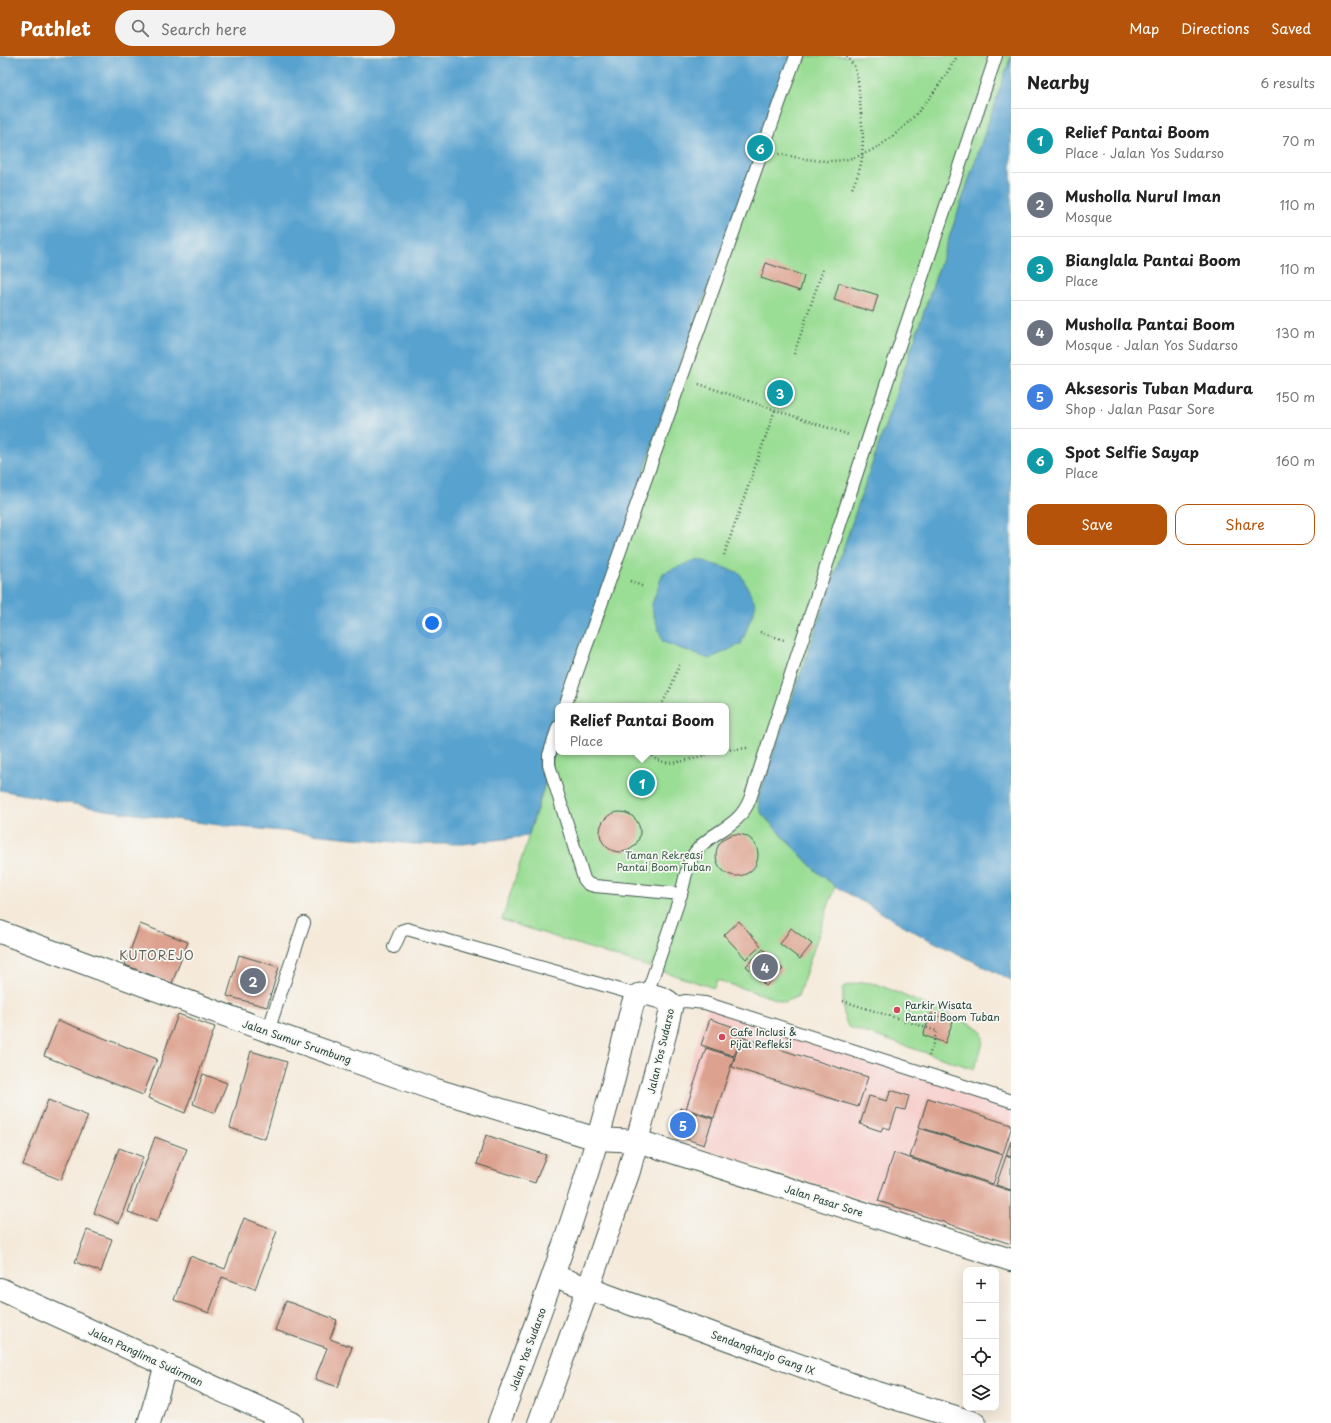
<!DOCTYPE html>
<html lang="en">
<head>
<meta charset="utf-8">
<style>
  body { margin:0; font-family:"Playpen Sans",sans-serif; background:#f2f2f2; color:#222 }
  .controls { position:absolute; right:12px; bottom:12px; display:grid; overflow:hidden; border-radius:8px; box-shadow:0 4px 16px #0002 }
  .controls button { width:36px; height:36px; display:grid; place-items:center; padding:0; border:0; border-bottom:1px solid #e0e0e0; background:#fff; color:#222; font:20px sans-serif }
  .you { position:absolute; left:432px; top:567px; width:14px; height:14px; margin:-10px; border:3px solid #fff; border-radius:50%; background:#1a73e8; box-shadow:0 0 0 6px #1a73e833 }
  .badge { display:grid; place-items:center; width:26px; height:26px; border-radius:50%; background:#b45309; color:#fff; font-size:13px; font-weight:700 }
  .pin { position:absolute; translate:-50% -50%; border:2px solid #fff; box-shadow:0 1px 4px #0006 }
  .popup { position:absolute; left:555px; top:647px; width:174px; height:52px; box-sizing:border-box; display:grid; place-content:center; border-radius:8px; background:#fff; filter:drop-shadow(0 1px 3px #0005); font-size:13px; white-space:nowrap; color:#767676 }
  .popup b { font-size:15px; color:#222 }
  .popup::after { content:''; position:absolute; left:50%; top:100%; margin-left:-8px; border:8px solid transparent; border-top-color:#fff }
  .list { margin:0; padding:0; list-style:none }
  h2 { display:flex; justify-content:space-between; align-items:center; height:52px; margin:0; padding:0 16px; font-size:17px }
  h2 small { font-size:13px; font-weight:400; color:#767676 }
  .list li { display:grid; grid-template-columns:26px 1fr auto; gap:12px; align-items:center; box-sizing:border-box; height:64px; padding:0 16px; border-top:1px solid #e0e0e0 }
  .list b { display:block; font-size:15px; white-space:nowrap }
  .list p { margin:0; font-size:13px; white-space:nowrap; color:#767676 }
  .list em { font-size:13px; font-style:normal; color:#767676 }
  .actions { display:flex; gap:8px; padding:12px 16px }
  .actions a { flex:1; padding:9px 0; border:1px solid #b45309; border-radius:12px; text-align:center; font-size:14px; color:#b45309 }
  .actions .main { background:#b45309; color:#fff }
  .icon { flex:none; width:22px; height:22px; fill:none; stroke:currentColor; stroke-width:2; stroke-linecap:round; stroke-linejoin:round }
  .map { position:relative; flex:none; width:1011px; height:1367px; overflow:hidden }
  header { display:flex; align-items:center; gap:24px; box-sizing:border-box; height:56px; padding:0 20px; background:#b45309; color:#fff }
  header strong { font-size:19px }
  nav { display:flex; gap:22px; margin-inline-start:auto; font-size:14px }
  .search { width:280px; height:36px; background:#f2f2f2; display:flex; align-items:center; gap:10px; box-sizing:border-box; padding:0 14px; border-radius:22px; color:#767676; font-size:15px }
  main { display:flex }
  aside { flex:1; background:#fff }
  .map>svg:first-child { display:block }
  .built { fill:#f7d0cd }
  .green { fill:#9add94; stroke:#5c8d64 }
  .water { fill:#58a2cf; stroke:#3c7082 }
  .building { fill:#dda28f }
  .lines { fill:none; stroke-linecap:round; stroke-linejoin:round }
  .lane-casing { stroke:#3f574d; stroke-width:14 }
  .street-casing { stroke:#3f574d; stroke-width:24 }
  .secondary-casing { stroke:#3f574d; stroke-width:24 }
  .highway-casing { stroke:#3f574d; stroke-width:24 }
  .path { stroke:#3f574d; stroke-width:2.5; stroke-dasharray:1 3; stroke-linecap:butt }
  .lane { stroke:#fff; stroke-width:12 }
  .street { stroke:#fff; stroke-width:22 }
  .secondary { stroke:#fff; stroke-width:22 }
  .highway { stroke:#fff; stroke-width:22 }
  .poi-dot { fill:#d1495b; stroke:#f6f6f2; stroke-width:1.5 }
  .labels { text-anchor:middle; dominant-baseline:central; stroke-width:3.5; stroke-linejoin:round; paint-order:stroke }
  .park-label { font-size:10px; fill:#385d47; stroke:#f6f6f2 }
  .poi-label { font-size:10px; fill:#1f3d34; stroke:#f6f6f2; text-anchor:start }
  .street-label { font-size:10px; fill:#1f3d34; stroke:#f6f6f2 }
  .quarter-label { font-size:12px; letter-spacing:1px; fill:#626054; stroke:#f6f6f2 }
</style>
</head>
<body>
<header>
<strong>Pathlet</strong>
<div class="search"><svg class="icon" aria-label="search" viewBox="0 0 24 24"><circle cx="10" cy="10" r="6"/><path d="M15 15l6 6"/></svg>Search here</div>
<nav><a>Map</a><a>Directions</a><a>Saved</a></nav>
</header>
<main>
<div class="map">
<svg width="1011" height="1367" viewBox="0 0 1011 1367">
  <rect width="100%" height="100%" fill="#f6f6f2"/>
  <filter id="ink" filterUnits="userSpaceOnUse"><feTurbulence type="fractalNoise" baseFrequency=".025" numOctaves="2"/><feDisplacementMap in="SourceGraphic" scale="8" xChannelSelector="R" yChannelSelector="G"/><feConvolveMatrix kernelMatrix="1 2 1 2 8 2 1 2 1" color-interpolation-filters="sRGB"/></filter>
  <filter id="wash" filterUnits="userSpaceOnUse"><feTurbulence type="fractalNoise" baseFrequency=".012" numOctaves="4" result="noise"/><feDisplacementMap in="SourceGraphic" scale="16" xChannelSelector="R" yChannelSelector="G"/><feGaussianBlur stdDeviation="0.9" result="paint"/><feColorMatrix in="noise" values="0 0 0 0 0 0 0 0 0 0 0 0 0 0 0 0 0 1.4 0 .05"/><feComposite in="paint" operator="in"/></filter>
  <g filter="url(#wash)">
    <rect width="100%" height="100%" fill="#f5eada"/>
    <!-- built -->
    <path class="built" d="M708,951L1011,1049V1190L667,1080Z"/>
    <!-- green -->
    <g class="green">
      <path d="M793,0H1011L759,740L760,754L762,758L814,813L835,830L798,940L785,946L717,924L714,932L502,864L558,687V696H726V650H570L667,343Z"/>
      <path d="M863,926L877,928L977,971C990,980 978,1000 974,1013L849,971C842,964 843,943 843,933L845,930Z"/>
    </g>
    <!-- water -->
    <g class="water">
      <path d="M0,0H793L667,343L570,650H558V687L528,780L463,788H414L219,769L105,754L0,734Z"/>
      <path d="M1011,0V924L922,880L835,830L814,813L762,758C759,752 758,747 759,740Z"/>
      <path d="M698,503L740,517L756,549L741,588L709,603L663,586L651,551L663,517Z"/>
    </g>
    <g id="blocks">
      <!-- building -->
      <g class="building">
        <path d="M766,207L804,220L800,235L761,222Z"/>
        <path d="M839,227L878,239L873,256L834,244Z"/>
        <circle cx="620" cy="776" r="20"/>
        <circle cx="737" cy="799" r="21"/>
        <path d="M739,865L761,890L746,903L724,879Z"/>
        <path d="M140,868L188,886L172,927L125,909Z"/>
        <path d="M791,872L812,888L800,903L780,888Z"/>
        <path d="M763,893L783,913L766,930L746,910Z"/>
        <path d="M239,899L279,911L267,951L227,940Z"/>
        <path d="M178,958L215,971L185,1057L148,1042Z"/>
        <path d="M931,958L953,965L945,987L923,979Z"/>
        <path d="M710,963L743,974L734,1000L701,989Z"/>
        <path d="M58,964L157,1003L143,1039L44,1000Z"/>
        <path d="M741,981L868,1021L858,1051L732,1011Z"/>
        <path d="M706,992L734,1001L714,1062L686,1053Z"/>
        <path d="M251,995L287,1006L265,1083L230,1072Z"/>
        <path d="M203,1018L227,1027L215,1057L193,1048Z"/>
        <path d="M891,1034L909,1040L905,1054L897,1052L890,1073L883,1071L881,1075L860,1068L869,1040L887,1045Z"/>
        <path d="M928,1042L1011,1069V1073L1003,1098L919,1071Z"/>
        <path d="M48,1044L88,1060L61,1124L23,1109Z"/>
        <path d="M680,1052L713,1063L704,1089L672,1078Z"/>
        <path d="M919,1072L1003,1099L993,1128L910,1101Z"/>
        <path d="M486,1079L546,1099L535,1127L477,1108Z"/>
        <path d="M155,1081L187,1093L157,1166L128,1156Z"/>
        <path d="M1011,1085V1101L1006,1099Z"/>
        <path d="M119,1092L143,1101L119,1167L94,1157Z"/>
        <path d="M894,1097L1011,1135V1188L878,1145Z"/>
        <path d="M1006,1100L1011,1102V1134L996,1129Z"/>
        <path d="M244,1162L277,1175L255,1233L222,1221L209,1257L174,1244L190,1200L225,1213Z"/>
        <path d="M87,1174L112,1183L101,1216L75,1206Z"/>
        <path d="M286,1245L337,1264L330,1283L352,1291L338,1331L315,1323L327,1292L275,1274Z"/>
      </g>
    </g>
  </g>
  <g filter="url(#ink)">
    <use href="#blocks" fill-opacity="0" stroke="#3f574d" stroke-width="1"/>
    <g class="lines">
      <!-- lane casing -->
      <g class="lane-casing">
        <g id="lane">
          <path d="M565,650L796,0"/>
          <path d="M558,671L549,699V709L584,823L588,828L595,830L681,838L647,938"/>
          <path d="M681,838C685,824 687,805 697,794C714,773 738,773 750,743L867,386L996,0"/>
          <path d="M394,891L401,875L407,873L638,939"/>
          <path d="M671,948L685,945L705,947L1011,1045"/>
          <path d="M268,975L304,867"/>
        </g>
      </g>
      <!-- street casing -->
      <g class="street-casing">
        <g id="street">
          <path d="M0,876L268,975L433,1033L597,1083L638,1085L1011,1204"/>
          <path d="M554,1220L865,1333L975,1367"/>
          <path d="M499,1367C534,1273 569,1180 597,1084C611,1039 621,992 633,947L638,939C646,936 666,942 671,948V952L666,975L629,1115L588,1233L539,1367"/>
        </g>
      </g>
      <!-- secondary casing -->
      <g class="secondary-casing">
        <path id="secondary" d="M149,1367L166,1309"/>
      </g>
      <!-- highway casing -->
      <g class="highway-casing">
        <path id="highway" d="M0,1233L292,1367"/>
      </g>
      <!-- path -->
      <g class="path">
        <path d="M847,0L854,10L858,23L863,81L862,103L859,116L851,135"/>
        <path d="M779,98C800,102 822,107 843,104C893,96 934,41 957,0"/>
        <path d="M794,298L823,213"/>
        <path d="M699,328L849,379"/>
        <path d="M724,499L775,354"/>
        <path d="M630,525L644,531"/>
        <path d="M760,576L784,584"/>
        <path d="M661,650L671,631L680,607"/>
        <path d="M726,694L747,692"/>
        <path d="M650,696C661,717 697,701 714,696"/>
        <path d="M843,945L937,975L929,1000"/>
      </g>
      <!-- lane -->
      <use href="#lane" class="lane"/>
      <!-- street -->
      <use href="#street" class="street"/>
      <!-- secondary -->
      <use href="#secondary" class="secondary"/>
      <!-- highway -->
      <use href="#highway" class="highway"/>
    </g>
  </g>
  <!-- markers -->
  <g class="poi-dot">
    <circle cx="897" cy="954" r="4"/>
    <circle cx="722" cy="981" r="4"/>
  </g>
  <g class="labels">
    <!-- park labels -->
    <g class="park-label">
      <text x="664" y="798">Taman Rekreasi<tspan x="664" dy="12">Pantai Boom Tuban</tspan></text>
    </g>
    <!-- poi labels -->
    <g class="poi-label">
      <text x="905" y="948">Parkir Wisata<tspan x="905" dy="12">Pantai Boom Tuban</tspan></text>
      <text x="730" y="975">Cafe Inclusi &amp;<tspan x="730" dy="12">Pijat Refleksi</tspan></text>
    </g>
    <!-- street labels -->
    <g class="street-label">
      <text transform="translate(297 985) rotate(19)">Jalan Sumur Srumbung</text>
      <text transform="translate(660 995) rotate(-77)">Jalan Yos Sudarso</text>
      <text transform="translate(824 1144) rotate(18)">Jalan Pasar Sore</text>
      <text transform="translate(527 1293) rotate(-70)">Jalan Yos Sudarso</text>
      <text transform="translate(763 1296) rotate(20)">Sendangharjo Gang IX</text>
      <text transform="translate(146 1300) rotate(25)">Jalan Panglima Sudirman</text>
    </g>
    <!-- quarter labels -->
    <g class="quarter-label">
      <text x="157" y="899">KUTOREJO</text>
    </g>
  </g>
</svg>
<div class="controls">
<button>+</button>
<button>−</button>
<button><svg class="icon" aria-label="locate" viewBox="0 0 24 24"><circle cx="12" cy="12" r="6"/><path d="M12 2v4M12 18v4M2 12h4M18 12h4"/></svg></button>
<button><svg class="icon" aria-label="layers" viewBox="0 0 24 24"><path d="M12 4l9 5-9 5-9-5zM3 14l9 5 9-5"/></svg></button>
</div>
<div class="you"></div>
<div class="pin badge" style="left:642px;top:727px;background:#0f9aa8">1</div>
<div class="popup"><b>Relief Pantai Boom</b>Place</div>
<div class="pin badge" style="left:253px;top:925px;background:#6b7280">2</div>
<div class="pin badge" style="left:780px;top:337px;background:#0f9aa8">3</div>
<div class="pin badge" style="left:765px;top:911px;background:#6b7280">4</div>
<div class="pin badge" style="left:683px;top:1069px;background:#3f7fe0">5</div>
<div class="pin badge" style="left:760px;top:92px;background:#0f9aa8">6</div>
</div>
<aside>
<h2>Nearby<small>6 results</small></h2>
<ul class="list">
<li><span class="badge" style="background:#0f9aa8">1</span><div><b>Relief Pantai Boom</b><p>Place · Jalan Yos Sudarso</p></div><em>70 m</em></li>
<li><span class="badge" style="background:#6b7280">2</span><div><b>Musholla Nurul Iman</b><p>Mosque</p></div><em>110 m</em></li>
<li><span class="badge" style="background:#0f9aa8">3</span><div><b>Bianglala Pantai Boom</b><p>Place</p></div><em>110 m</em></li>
<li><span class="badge" style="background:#6b7280">4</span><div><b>Musholla Pantai Boom</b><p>Mosque · Jalan Yos Sudarso</p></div><em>130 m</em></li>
<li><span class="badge" style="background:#3f7fe0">5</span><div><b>Aksesoris Tuban Madura</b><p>Shop · Jalan Pasar Sore</p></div><em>150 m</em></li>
<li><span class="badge" style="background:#0f9aa8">6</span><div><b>Spot Selfie Sayap</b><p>Place</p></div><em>160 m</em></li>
</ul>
<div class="actions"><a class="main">Save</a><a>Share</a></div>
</aside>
</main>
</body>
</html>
